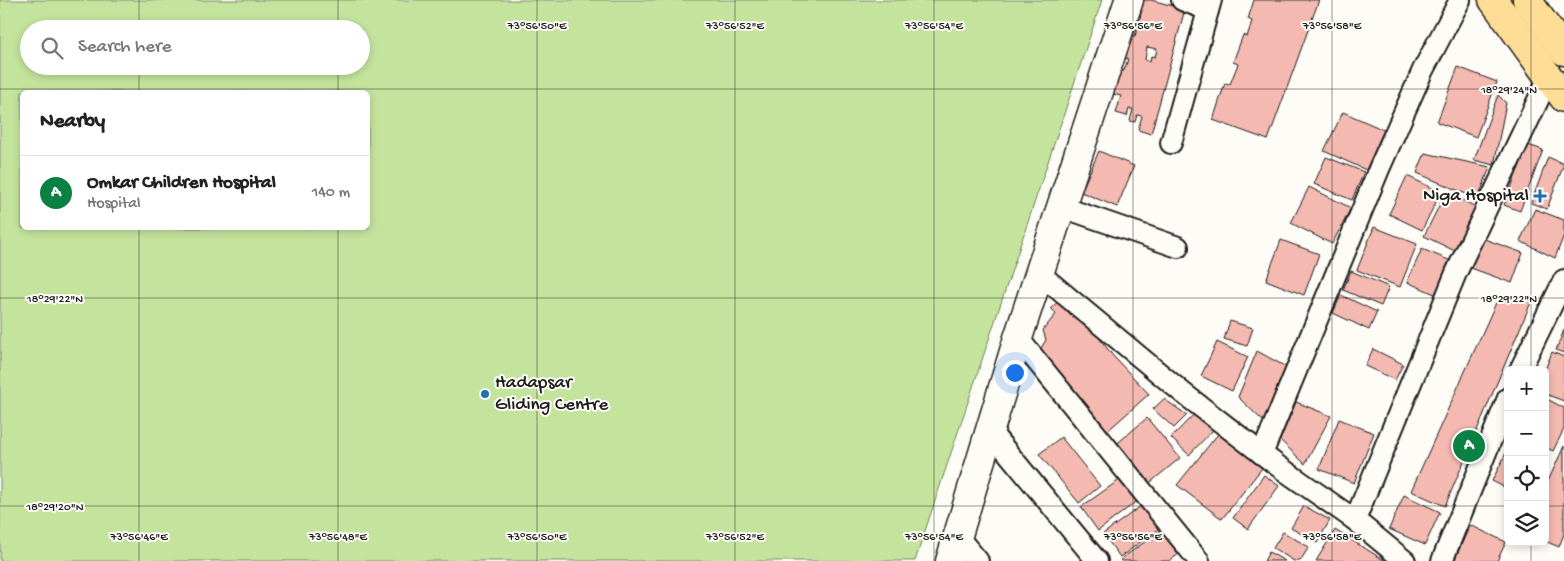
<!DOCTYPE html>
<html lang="en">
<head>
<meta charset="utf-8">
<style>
  body { margin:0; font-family:"Gochi Hand",sans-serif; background:#f6f6f6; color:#222 }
  .controls { position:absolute; right:15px; bottom:15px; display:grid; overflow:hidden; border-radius:8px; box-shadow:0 2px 8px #0003 }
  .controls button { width:45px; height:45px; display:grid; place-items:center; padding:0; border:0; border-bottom:1px solid #e0e0e0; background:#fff; color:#222; font:25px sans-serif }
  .you { position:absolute; left:1014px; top:372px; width:18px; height:18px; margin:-12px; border:4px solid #fff; border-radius:50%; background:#1a73e8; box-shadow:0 0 0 8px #1a73e833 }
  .badge { display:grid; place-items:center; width:32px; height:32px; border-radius:50%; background:#0b8043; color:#fff; font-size:16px; font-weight:700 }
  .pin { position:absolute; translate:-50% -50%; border:2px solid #fff; box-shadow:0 1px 5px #0006 }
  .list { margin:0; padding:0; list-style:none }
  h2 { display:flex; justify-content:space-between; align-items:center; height:65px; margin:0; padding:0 20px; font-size:21px }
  h2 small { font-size:16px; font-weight:400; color:#767676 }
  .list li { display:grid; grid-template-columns:32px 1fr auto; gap:15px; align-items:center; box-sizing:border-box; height:75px; padding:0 20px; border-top:1px solid #e0e0e0 }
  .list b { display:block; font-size:19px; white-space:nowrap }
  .list p { margin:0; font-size:16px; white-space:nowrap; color:#767676 }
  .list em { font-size:16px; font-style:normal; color:#767676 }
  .icon { flex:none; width:28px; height:28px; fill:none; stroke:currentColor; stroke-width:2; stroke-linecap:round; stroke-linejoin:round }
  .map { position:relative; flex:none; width:1564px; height:561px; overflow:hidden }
  .search { position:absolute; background:#fff; box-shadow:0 2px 8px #0003; left:20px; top:20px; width:350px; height:55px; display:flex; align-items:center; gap:12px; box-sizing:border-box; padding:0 18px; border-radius:28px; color:#767676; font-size:19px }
  .panel { position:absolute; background:#fff; box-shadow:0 2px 8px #0003; left:20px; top:90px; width:350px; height:140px; border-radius:8px }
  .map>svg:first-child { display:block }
  .green { fill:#c4e49d; stroke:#70805c; fill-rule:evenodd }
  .building { fill:#f4b9b0; stroke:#1c1c1c; fill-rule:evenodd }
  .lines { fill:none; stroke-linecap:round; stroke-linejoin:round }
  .street-casing { stroke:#1c1c1c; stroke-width:24 }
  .secondary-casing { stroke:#1c1c1c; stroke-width:31 }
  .highway-casing { stroke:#1c1c1c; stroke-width:31 }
  .street { stroke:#fdfcf7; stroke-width:20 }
  .secondary { stroke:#fdfcf7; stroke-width:28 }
  .highway { stroke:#fedd96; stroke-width:28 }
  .ticks { fill:none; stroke:#1c1c1c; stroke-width:1; stroke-opacity:0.45 }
  .poi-dot { fill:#1f6fb2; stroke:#fdfcf7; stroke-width:2 }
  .labels { text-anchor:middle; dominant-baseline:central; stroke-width:4; stroke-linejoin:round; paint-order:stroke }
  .poi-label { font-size:19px; fill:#1c1c1c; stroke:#fdfcf7; text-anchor:end }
  .ticks-label { font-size:12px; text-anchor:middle; fill:#1c1c1c; stroke:#fdfcf7; stroke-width:4; stroke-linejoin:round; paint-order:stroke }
</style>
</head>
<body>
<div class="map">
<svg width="1564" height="561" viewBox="0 0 1564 561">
  <rect width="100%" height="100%" fill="#fdfcf7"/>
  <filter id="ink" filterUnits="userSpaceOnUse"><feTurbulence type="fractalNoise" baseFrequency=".02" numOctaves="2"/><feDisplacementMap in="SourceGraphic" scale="10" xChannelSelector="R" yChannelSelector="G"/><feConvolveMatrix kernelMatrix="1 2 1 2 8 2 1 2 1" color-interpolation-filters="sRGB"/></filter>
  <g filter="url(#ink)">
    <!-- green -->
    <path class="green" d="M0,0H1102L915,561H0ZM29,29H361V66H29ZM22,92H368V228H22Z"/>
    <!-- building -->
    <g class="building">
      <path d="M1142,0H1151L1185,9L1151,134L1138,130L1142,116L1137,115L1135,122L1130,121L1133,109H1129L1127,116L1116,113L1121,96L1109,93L1113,81L1117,82L1120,70L1124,71L1128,59L1124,58L1130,35L1135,36L1142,10L1140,9ZM1147,47L1157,49L1155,57L1151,56L1150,62L1145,60Z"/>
      <path d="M1254,0H1319L1268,140L1213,120L1225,83L1230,84L1238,64L1233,62L1243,35L1247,37L1252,21L1248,19Z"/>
      <path d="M1458,67L1497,82L1476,137L1437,122Z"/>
      <path d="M1498,95L1506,103L1494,165L1474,160Z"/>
      <path d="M1343,112L1384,130L1366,170L1324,151Z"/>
      <path d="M1528,145L1543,150L1520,211L1504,205Z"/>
      <path d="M1099,151L1134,166L1117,207L1081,192Z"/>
      <path d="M1425,153L1490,167L1478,199L1417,173Z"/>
      <path d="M1326,157L1364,172L1352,200L1314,184Z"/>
      <path d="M1548,157L1564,164L1547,209L1531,203Z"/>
      <path d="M1407,176L1441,192L1422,230L1389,214Z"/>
      <path d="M1309,187L1351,208L1332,244L1291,223Z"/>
      <path d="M1446,192L1480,209L1459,253L1424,236Z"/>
      <path d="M1535,209L1564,220V235L1555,258L1520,241Z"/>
      <path d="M1374,227L1417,244L1400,287L1357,270Z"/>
      <path d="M1479,237L1523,253L1512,283L1468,267Z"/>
      <path d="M1281,240L1319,254L1304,295L1266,280Z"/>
      <path d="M1422,249L1451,261L1437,295L1407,282Z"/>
      <path d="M1351,271L1389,287L1381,306L1343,290Z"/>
      <path d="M1341,295L1377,312L1369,330L1333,313Z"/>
      <path d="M1499,296L1532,300L1445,506L1411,491Z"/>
      <path d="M1060,300L1084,318L1113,356L1149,394L1104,434L1039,351L1046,340L1043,330L1056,314L1051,308Z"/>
      <path d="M1230,321L1253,328L1247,346L1224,339Z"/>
      <path d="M1564,330V353L1556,350Z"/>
      <path d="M1217,342L1248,357L1232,391L1201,376Z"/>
      <path d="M1373,349L1403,364L1395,380L1365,366Z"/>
      <path d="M1257,351L1288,368L1264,422L1238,397Z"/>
      <path d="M1552,352L1564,357V401L1545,394V370Z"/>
      <path d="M1545,398L1564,408V429L1553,451L1545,447Z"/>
      <path d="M1164,399L1187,415L1174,428L1153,409Z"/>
      <path d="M1296,402L1331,416L1305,464L1280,440Z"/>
      <path d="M1196,412L1214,429L1189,455L1171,438Z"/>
      <path d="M1147,418L1180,458L1146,486L1113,447Z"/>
      <path d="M1339,419L1374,433L1354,483L1319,469Z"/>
      <path d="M1218,434L1262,468L1222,519L1177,485Z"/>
      <path d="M1061,437L1100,486L1079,503L1039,454Z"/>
      <path d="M1564,446V534L1559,547L1545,541V488Z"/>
      <path d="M1508,449V489L1492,481Z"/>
      <path d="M1264,475L1279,486L1248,529L1233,518Z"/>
      <path d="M1125,476L1141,498L1098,531L1081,507Z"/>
      <path d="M1404,495L1440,512L1425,545L1389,529Z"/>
      <path d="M1145,503L1163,526L1120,557L1103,534Z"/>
      <path d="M1304,506L1330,520L1317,543L1291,528Z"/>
      <path d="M1470,525L1506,542L1497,561H1454Z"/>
      <path d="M1167,526L1185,550L1169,561H1122L1121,559Z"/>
      <path d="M1335,530L1384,560V561H1316Z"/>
      <path d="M1283,532L1309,547L1300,561H1294L1273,548Z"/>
      <path d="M1269,552L1285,561H1264Z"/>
    </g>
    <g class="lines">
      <!-- street casing -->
      <g class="street-casing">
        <g id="street">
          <path d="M1182,0L1208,10"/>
          <path d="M1171,143L1211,0"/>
          <path d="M1062,207L1178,247"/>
          <path d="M1040,274L1183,393L1278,466L1355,520L1405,561"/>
          <path d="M1018,338L1199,561"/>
          <path d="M1520,370L1564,280"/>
          <path d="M989,430L1097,561"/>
          <path d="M1262,454L1379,169L1423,70L1460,0"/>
          <path d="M1355,520L1456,273L1549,77"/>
          <path d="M957,536L978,561"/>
          <path d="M1442,561L1508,398"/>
        </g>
      </g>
      <!-- secondary casing -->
      <g class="secondary-casing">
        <path id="secondary" d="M950,561L1018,338L1129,0"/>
      </g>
      <!-- highway casing -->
      <g class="highway-casing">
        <g id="highway">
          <path d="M1493,0L1564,98"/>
          <path d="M1527,0L1564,51"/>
        </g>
      </g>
      <!-- street -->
      <use href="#street" class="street"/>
      <!-- secondary -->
      <use href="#secondary" class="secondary"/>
      <!-- highway -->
      <use href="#highway" class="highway"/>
    </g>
  </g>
  <!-- ticks -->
  <path class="ticks" d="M139,0V29M338,0V29M537,0V561M735,0V561M934,0V561M1133,0V561M1332,0V561M1531,0V370M139,66V92M338,66V92M0,89H1564M139,228V561M338,228V561M0,298H1564M0,506H1508M1545,506H1564M1531,542V561"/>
  <!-- markers -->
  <g class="poi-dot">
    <path d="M1537.5 188.5h5v5h5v5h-5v5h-5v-5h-5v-5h5z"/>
    <circle cx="485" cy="394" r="5"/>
  </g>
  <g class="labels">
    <!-- poi labels -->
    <g class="poi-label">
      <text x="1529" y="196">Niga Hospital</text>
      <text x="495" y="383" text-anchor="start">Hadapsar<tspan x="495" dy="22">Gliding Centre</tspan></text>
    </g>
  </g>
  <g class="ticks-label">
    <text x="537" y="29">73°56'50"E</text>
    <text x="735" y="29">73°56'52"E</text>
    <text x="934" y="29">73°56'54"E</text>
    <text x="1133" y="29">73°56'56"E</text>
    <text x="1332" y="29">73°56'58"E</text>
    <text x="1509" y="93">18°29'24"N</text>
    <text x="55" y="302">18°29'22"N</text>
    <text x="1509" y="302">18°29'22"N</text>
    <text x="55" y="510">18°29'20"N</text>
    <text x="139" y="540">73°56'46"E</text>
    <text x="338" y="540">73°56'48"E</text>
    <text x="537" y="540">73°56'50"E</text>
    <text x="735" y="540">73°56'52"E</text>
    <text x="934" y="540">73°56'54"E</text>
    <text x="1133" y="540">73°56'56"E</text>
    <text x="1332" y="540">73°56'58"E</text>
  </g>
</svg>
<div class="controls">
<button>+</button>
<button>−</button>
<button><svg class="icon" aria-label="locate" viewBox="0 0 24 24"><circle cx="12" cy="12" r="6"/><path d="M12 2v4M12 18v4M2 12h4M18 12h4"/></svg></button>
<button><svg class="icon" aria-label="layers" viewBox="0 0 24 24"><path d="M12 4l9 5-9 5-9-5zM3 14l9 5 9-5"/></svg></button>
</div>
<div class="you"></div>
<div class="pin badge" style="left:1469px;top:446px">A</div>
<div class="search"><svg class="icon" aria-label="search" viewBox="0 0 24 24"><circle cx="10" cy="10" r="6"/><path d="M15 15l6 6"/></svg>Search here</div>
<section class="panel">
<h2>Nearby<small></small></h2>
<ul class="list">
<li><span class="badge">A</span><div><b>Omkar Children Hospital</b><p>Hospital</p></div><em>140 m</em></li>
</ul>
</section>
</div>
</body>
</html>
